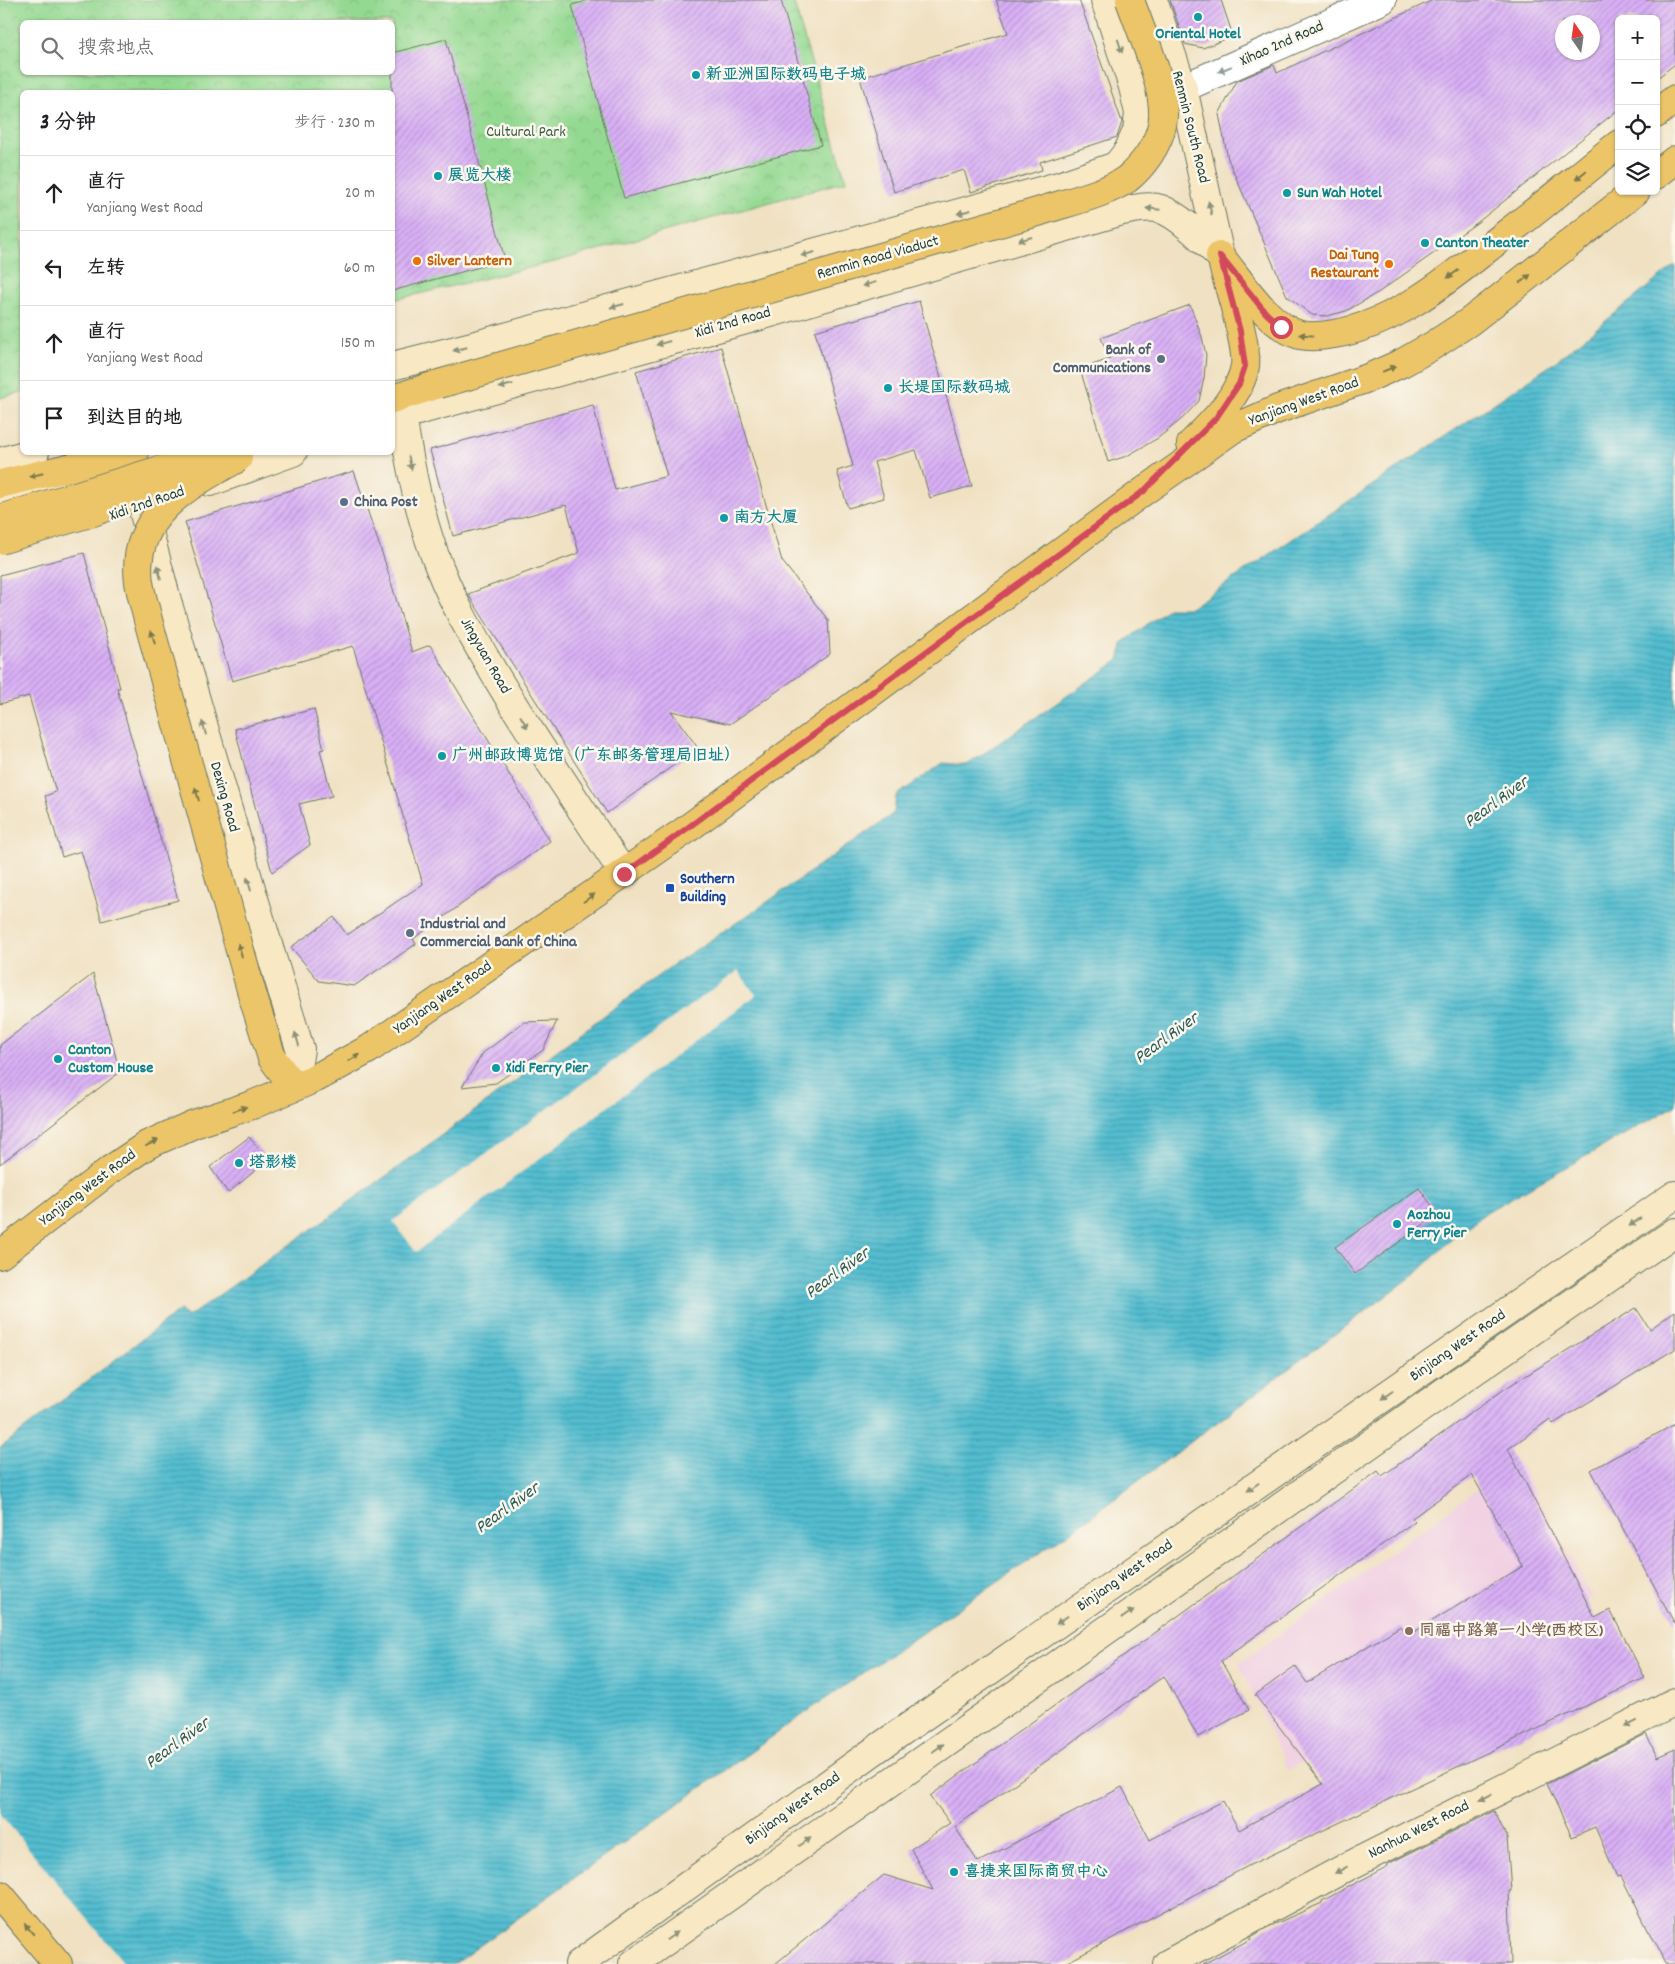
<!DOCTYPE html>
<html lang="zh">
<head>
<meta charset="utf-8">
<style>
  body { margin:0; font-family:Dekko,"LXGW WenKai TC",sans-serif; background:#f6f6f6; color:#202124 }
  .controls { position:absolute; right:15px; top:15px; display:grid; overflow:hidden; border-radius:8px; box-shadow:0 1px 4px #0004 }
  .controls button { width:45px; height:45px; display:grid; place-items:center; padding:0; border:0; border-bottom:1px solid #e0e0e0; background:#fff; color:#202124; font:25px sans-serif }
  .compass { position:absolute; left:1555px; top:15px; width:45px; height:45px; border-radius:50%; background:#fff; box-shadow:0 1px 4px #0004; rotate:347deg }
  .stop { position:absolute; width:15px; height:15px; margin:-11px; border:4px solid #d1495b; border-radius:50%; background:#fff }
  .stop.end { background:#d1495b; border-color:#fff; box-shadow:0 1px 5px #0008 }
  .list { margin:0; padding:0; list-style:none }
  h2 { display:flex; justify-content:space-between; align-items:center; height:65px; margin:0; padding:0 20px; font-size:21px }
  h2 small { font-size:16px; font-weight:400; color:#757577 }
  .list li { display:grid; grid-template-columns:32px 1fr auto; gap:15px; align-items:center; box-sizing:border-box; height:75px; padding:0 20px; border-top:1px solid #e0e0e0 }
  .list b { display:block; font-size:19px; white-space:nowrap }
  .list p { margin:0; font-size:16px; white-space:nowrap; color:#757577 }
  .list em { font-size:16px; font-style:normal; color:#757577 }
  .icon { flex:none; width:28px; height:28px; fill:none; stroke:currentColor; stroke-width:2; stroke-linecap:round; stroke-linejoin:round }
  .map { position:relative; flex:none; width:1675px; height:1964px; overflow:hidden }
  .search { position:absolute; background:#fff; box-shadow:0 1px 4px #0004; left:20px; top:20px; width:375px; height:55px; display:flex; align-items:center; gap:12px; box-sizing:border-box; padding:0 18px; border-radius:8px; color:#757577; font-size:19px }
  .panel { position:absolute; background:#fff; box-shadow:0 1px 4px #0004; left:20px; top:90px; width:375px; height:365px; border-radius:8px }
  .map>svg:first-child { display:block }
  .built { fill:#f1d0e2 }
  .park { fill:url(#park-crowns); stroke:#5a8b63; fill-rule:evenodd }
  .water { fill:url(#water-rules); stroke:#397d82 }
  .pier { fill:#f0e1c2 }
  .building { fill:url(#building-hatch); fill-rule:evenodd }
  .lines { fill:none; stroke-linecap:round; stroke-linejoin:round }
  .street-casing { stroke:#687666; stroke-width:30 }
  .secondary-casing { stroke:#687666; stroke-width:30 }
  .primary-casing { stroke:#687666; stroke-width:30 }
  .highway-casing { stroke:#687666; stroke-width:30 }
  .street { stroke:#fff; stroke-width:28 }
  .secondary { stroke:#f8e8c3; stroke-width:28 }
  .primary { stroke:#edc569; stroke-width:28 }
  .highway { stroke:#edc569; stroke-width:28 }
  .primary-bridge-casing { stroke:#687666; stroke-width:30; stroke-linecap:butt }
  .highway-bridge-casing { stroke:#687666; stroke-width:30; stroke-linecap:butt }
  .primary-bridge { stroke:#edc569; stroke-width:28 }
  .highway-bridge { stroke:#edc569; stroke-width:28 }
  .oneway { fill:#8c927c }
  .oneway2 { fill:#8f9e9a }
  .oneway3 { fill:#7c7a4c }
  .route { stroke:#d1495b; stroke-width:6 }
  .culture-dot { fill:#0f9aa8; stroke:#fbf7ec; stroke-width:2 }
  .food-dot { fill:#e8710a; stroke:#fbf7ec; stroke-width:2 }
  .service-dot { fill:#5c6f8a; stroke:#fbf7ec; stroke-width:2 }
  .transit-dot { fill:#1a4fb4; stroke:#fbf7ec; stroke-width:2 }
  .education-dot { fill:#8d6e63; stroke:#fbf7ec; stroke-width:2 }
  .labels { text-anchor:middle; dominant-baseline:central; stroke-width:5; stroke-linejoin:round; paint-order:stroke }
  .culture-label { font-size:16px; font-weight:bold; fill:#0d838f; stroke:#fbf7ec; text-anchor:start }
  .street-label { font-size:16px; fill:#1f3d34; stroke:#fbf7ec }
  .park-label { font-size:16px; fill:#365c47; stroke:#fbf7ec }
  .food-label { font-size:16px; font-weight:bold; fill:#c56008; stroke:#fbf7ec; text-anchor:end }
  .service-label { font-size:16px; font-weight:bold; fill:#4e5e75; stroke:#fbf7ec; text-anchor:start }
  .transit-label { font-size:16px; font-weight:bold; fill:#164399; stroke:#fbf7ec; text-anchor:start }
  .education-label { font-size:16px; font-weight:bold; fill:#785e54; stroke:#fbf7ec; text-anchor:start }
  .water-label { font-size:18px; font-style:italic; fill:#2c5d5b; stroke:#fbf7ec }
</style>
</head>
<body>
<div class="map">
<svg width="1675" height="1964" viewBox="0 0 1675 1964">
  <defs>
    <pattern id="park-crowns" width="20" height="18" patternUnits="userSpaceOnUse" patternTransform="scale(1.25)"><rect width="20" height="18" fill="#94d992"/><path d="M2 6a3 3 0 1 1 6 0M12 15a3 3 0 1 1 6 0" fill="none" stroke="#7fbb7e"/></pattern>
    <pattern id="water-rules" width="6" height="5" patternUnits="userSpaceOnUse" patternTransform="scale(1.25)"><rect width="6" height="5" fill="#53bdd0"/><path d="M0 2.5h6" fill="none" stroke="#449baa"/></pattern>
    <pattern id="building-hatch" width="6" height="6" patternUnits="userSpaceOnUse" patternTransform="scale(1.25)"><rect width="6" height="6" fill="#dab0f7"/><path d="M-1 1l2-2M0 6l6-6M5 7l2-2" fill="none" stroke="#b090c9"/></pattern>
  </defs>
  <rect width="100%" height="100%" fill="#fbf7ec"/>
  <filter id="ink" filterUnits="userSpaceOnUse"><feTurbulence type="fractalNoise" baseFrequency=".02" numOctaves="2"/><feDisplacementMap in="SourceGraphic" scale="10" xChannelSelector="R" yChannelSelector="G"/><feConvolveMatrix kernelMatrix="1 2 1 2 8 2 1 2 1" color-interpolation-filters="sRGB"/></filter>
  <filter id="wash" filterUnits="userSpaceOnUse"><feTurbulence type="fractalNoise" baseFrequency=".0096" numOctaves="4" result="noise"/><feDisplacementMap in="SourceGraphic" scale="20" xChannelSelector="R" yChannelSelector="G"/><feGaussianBlur stdDeviation="1.12" result="paint"/><feColorMatrix in="noise" values="0 0 0 0 0 0 0 0 0 0 0 0 0 0 0 0 0 1.4 0 .05"/><feComposite in="paint" operator="in"/></filter>
  <g filter="url(#wash)">
    <rect width="100%" height="100%" fill="#f0e1c2"/>
    <!-- built -->
    <path class="built" d="M1517,1460L1592,1597L1288,1770L1239,1664Z"/>
    <!-- park -->
    <path class="park" d="M0,0H793L846,181L558,261L393,300L392,92H22V392L0,398ZM22,22H392V72H22Z"/>
    <!-- water -->
    <path class="water" d="M1675,265V1106L1488,1211L1455,1236L1418,1272L1073,1530L818,1704L454,1964H0V1448L180,1310L187,1318L393,1171L673,965L763,905L894,813L896,796L943,763L967,765L1119,660L1124,642L1169,608H1190L1551,365Z"/>
    <!-- pier -->
    <g class="pier">
      <path d="M738,971L756,995L416,1252L393,1221Z"/>
      <path d="M0,1814L125,1964H0Z"/>
    </g>
    <g id="blocks">
      <!-- building -->
      <g class="building">
        <path d="M589,0H781L821,145L624,198L572,5Z"/>
        <path d="M996,0H1079L1122,122L1117,137L1040,162L1042,170L971,192L964,170L894,192L860,78L1008,33Z"/>
        <path d="M1170,0H1221L1233,36L1203,48L1185,44Z"/>
        <path d="M1433,0H1675V64L1656,79V19H1619V109L1478,222L1379,292L1346,311L1327,316L1312,315L1287,296L1228,159L1219,114L1237,81L1274,65L1277,73ZM1562,22H1592V52H1562Z"/>
        <path d="M446,39L505,260L392,291V53Z"/>
        <path d="M919,301L972,486L930,498L916,450L874,462L884,498L848,508L837,471L853,466L815,331Z"/>
        <path d="M1190,305L1202,337L1206,355L1204,378L1199,401L1182,419L1158,438L1127,456L1108,462L1080,369L1110,359L1101,338Z"/>
        <path d="M721,347L782,561L828,620L830,654L730,724L671,711L698,748L607,813L468,594L579,553L566,505L453,536L430,450L593,405L615,490L667,476L636,371Z"/>
        <path d="M354,471L385,562L412,652L430,645L550,841L413,939L416,944L354,986L319,981L291,947L334,917L347,935L423,884L353,646L232,681L185,522Z"/>
        <path d="M84,553L120,688H117L178,900L102,921L81,851L62,857L45,796L56,792L29,696L0,704V575Z"/>
        <path d="M314,709L324,749L320,750L332,796L299,804L310,845L272,872L235,729Z"/>
        <path d="M93,974L120,1072L0,1164V1045Z"/>
        <path d="M557,1021L543,1050L496,1083L462,1087L483,1053L524,1022Z"/>
        <path d="M249,1137L268,1160L228,1193L210,1167Z"/>
        <path d="M1419,1188L1438,1214L1355,1274L1335,1247Z"/>
        <path d="M1636,1308L1650,1329L1675,1311V1349L1553,1424L1550,1419L1508,1449L1595,1618L1610,1610L1645,1678L1250,1865L1064,1964H775L884,1875L933,1890L911,1849L950,1823L930,1796L1378,1471L1382,1476L1509,1386ZM1472,1475L1523,1566L1409,1635L1401,1626L1307,1683L1295,1666L1255,1695L1323,1784L1239,1830L1223,1801L1150,1840L1122,1787L978,1862L955,1827L1164,1676L1198,1737L1249,1710L1221,1661L1415,1521L1412,1518Z"/>
        <path d="M1675,1424V1624L1591,1470Z"/>
        <path d="M1646,1734L1657,1757L1675,1749V1964H1665L1621,1876L1617,1877L1595,1827L1572,1837L1547,1784Z"/>
        <path d="M1494,1811L1507,1837L1511,1891H1509L1511,1964H1203L1251,1939V1937L1266,1928L1322,1903V1901L1388,1866V1864Z"/>
      </g>
    </g>
  </g>
  <g filter="url(#ink)">
    <use href="#blocks" fill-opacity="0" stroke="#687666" stroke-width="1"/>
    <g class="lines">
      <!-- street casing -->
      <g class="street-casing">
        <path id="street" d="M1183,88L1382,0"/>
      </g>
      <!-- secondary casing -->
      <g class="secondary-casing">
        <g id="secondary">
          <path d="M1153,0L1183,88L1220,256"/>
          <path d="M392,366L472,346L1062,185L1116,166L1128,151L1137,131L1139,113L1133,87L1105,0"/>
          <path d="M402,415C410,467 420,520 440,569C454,605 475,640 494,673C535,742 580,807 624,874"/>
          <path d="M392,418L746,320L1122,211C1134,209 1149,205 1161,209C1182,217 1204,241 1220,256"/>
          <path d="M0,462L35,452"/>
          <path d="M210,482L293,452"/>
          <path d="M0,504L67,485L113,464"/>
          <path d="M142,506L168,604L255,902L300,1049L294,1087"/>
          <path d="M579,1964L878,1748L1675,1195"/>
          <path d="M633,1964L1451,1387L1675,1232"/>
          <path d="M1167,1964L1345,1868L1675,1702"/>
        </g>
      </g>
      <!-- primary casing -->
      <g class="primary-casing">
        <g id="primary">
          <path d="M1656,114L1675,99"/>
          <path d="M1656,175L1675,160"/>
          <path d="M1220,256C1241,281 1268,326 1300,335C1310,337 1323,336 1334,334C1400,323 1454,274 1506,234C1544,205 1581,174 1619,144"/>
          <path d="M1191,444C1211,424 1240,396 1245,366C1248,345 1229,288 1223,265"/>
          <path d="M0,484L135,452"/>
          <path d="M253,997L272,1058L294,1087"/>
          <path d="M0,1255L110,1170L147,1145L194,1124L252,1105L316,1078L369,1049L683,832L1144,491L1233,429L1278,409L1368,378L1402,363L1432,346L1469,322L1509,291L1636,191"/>
        </g>
      </g>
      <!-- highway casing -->
      <g class="highway-casing">
        <g id="highway">
          <path d="M392,399L439,384"/>
          <path d="M0,1895L58,1964"/>
        </g>
      </g>
      <!-- street -->
      <use href="#street" class="street"/>
      <!-- secondary -->
      <use href="#secondary" class="secondary"/>
      <!-- primary -->
      <use href="#primary" class="primary"/>
      <!-- highway -->
      <use href="#highway" class="highway"/>
      <!-- primary-bridge casing -->
      <g class="primary-bridge-casing">
        <g id="primary-bridge">
          <path d="M439,384L1041,211C1065,203 1108,193 1127,179C1143,166 1158,145 1162,125C1169,93 1141,32 1130,0"/>
          <path d="M238,458C189,485 130,515 139,582C141,595 145,607 148,620L253,997"/>
          <path d="M0,540L93,512L191,476"/>
        </g>
      </g>
      <!-- highway-bridge casing -->
      <g class="highway-bridge-casing">
        <path id="highway-bridge" d="M0,519L219,452"/>
      </g>
      <!-- primary-bridge -->
      <use href="#primary-bridge" class="primary-bridge"/>
      <!-- highway-bridge -->
      <use href="#highway-bridge" class="highway-bridge"/>
    </g>
    <!-- one-way arrows -->
    <defs><path id="oneway-solid" d="M-6-.8H1V-3.2L6.5 0L1 3.2V.8H-6Z" transform="scale(1.25)"/></defs>
    <g class="oneway">
      <use href="#oneway-solid" transform="translate(1120 46) rotate(72)"/>
      <use href="#oneway-solid" transform="translate(1210 208) rotate(-103)"/>
      <use href="#oneway-solid" transform="translate(1153 209) rotate(-174)"/>
      <use href="#oneway-solid" transform="translate(964 212) rotate(165)"/>
      <use href="#oneway-solid" transform="translate(1025 239) rotate(164)"/>
      <use href="#oneway-solid" transform="translate(808 254) rotate(165)"/>
      <use href="#oneway-solid" transform="translate(869 284) rotate(164)"/>
      <use href="#oneway-solid" transform="translate(617 306) rotate(165)"/>
      <use href="#oneway-solid" transform="translate(663 343) rotate(164)"/>
      <use href="#oneway-solid" transform="translate(460 349) rotate(166)"/>
      <use href="#oneway-solid" transform="translate(506 386) rotate(165)"/>
      <use href="#oneway-solid" transform="translate(410 463) rotate(78)"/>
      <use href="#oneway-solid" transform="translate(159 572) rotate(-105)"/>
      <use href="#oneway-solid" transform="translate(524 722) rotate(59)"/>
      <use href="#oneway-solid" transform="translate(204 728) rotate(-106)"/>
      <use href="#oneway-solid" transform="translate(249 884) rotate(-106)"/>
      <use href="#oneway-solid" transform="translate(297 1039) rotate(-107)"/>
      <use href="#oneway-solid" transform="translate(1635 1222) rotate(145)"/>
      <use href="#oneway-solid" transform="translate(1387 1395) rotate(145)"/>
      <use href="#oneway-solid" transform="translate(1253 1487) rotate(145)"/>
      <use href="#oneway-solid" transform="translate(1128 1614) rotate(-35)"/>
      <use href="#oneway-solid" transform="translate(1062 1620) rotate(145)"/>
      <use href="#oneway-solid" transform="translate(1631 1724) rotate(154)"/>
      <use href="#oneway-solid" transform="translate(938 1748) rotate(-35)"/>
      <use href="#oneway-solid" transform="translate(1486 1797) rotate(153)"/>
      <use href="#oneway-solid" transform="translate(805 1842) rotate(-35)"/>
      <use href="#oneway-solid" transform="translate(1341 1870) rotate(152)"/>
      <use href="#oneway-solid" transform="translate(672 1936) rotate(-35)"/>
    </g>
    <use class="oneway2" href="#oneway-solid" transform="translate(1225 69) rotate(157)"/>
    <g class="oneway3">
      <use href="#oneway-solid" transform="translate(1581 175) rotate(141)"/>
      <use href="#oneway-solid" transform="translate(1453 274) rotate(144)"/>
      <use href="#oneway-solid" transform="translate(1525 279) rotate(-38)"/>
      <use href="#oneway-solid" transform="translate(1306 335) rotate(-174)"/>
      <use href="#oneway-solid" transform="translate(1389 369) rotate(-23)"/>
      <use href="#oneway-solid" transform="translate(36 475) rotate(167)"/>
      <use href="#oneway-solid" transform="translate(153 637) rotate(-106)"/>
      <use href="#oneway-solid" transform="translate(197 794) rotate(-106)"/>
      <use href="#oneway-solid" transform="translate(589 898) rotate(-35)"/>
      <use href="#oneway-solid" transform="translate(240 950) rotate(-106)"/>
      <use href="#oneway-solid" transform="translate(354 1058) rotate(-30)"/>
      <use href="#oneway-solid" transform="translate(240 1109) rotate(-19)"/>
      <use href="#oneway-solid" transform="translate(152 1143) rotate(-27)"/>
      <use href="#oneway-solid" transform="translate(29 1929) rotate(-130)"/>
    </g>
  </g>
  <g class="lines" filter="url(#ink)">
    <!-- route -->
    <path class="route" d="M624,874L682,832L1144,491L1216,418L1239,384L1245,366L1240,331L1220,256L1266,313L1281,327"/>
  </g>
  <!-- markers -->
  <g class="culture-dot">
    <circle cx="1198" cy="17" r="5"/>
    <circle cx="696" cy="75" r="5"/>
    <circle cx="438" cy="176" r="5"/>
    <circle cx="1287" cy="193" r="5"/>
    <circle cx="1425" cy="243" r="5"/>
    <circle cx="888" cy="388" r="5"/>
    <circle cx="724" cy="518" r="5"/>
    <circle cx="442" cy="756" r="5"/>
    <circle cx="58" cy="1059" r="5"/>
    <circle cx="496" cy="1068" r="5"/>
    <circle cx="239" cy="1163" r="5"/>
    <circle cx="1397" cy="1224" r="5"/>
    <circle cx="954" cy="1872" r="5"/>
  </g>
  <g class="food-dot">
    <circle cx="417" cy="261" r="5"/>
    <circle cx="1389" cy="264" r="5"/>
  </g>
  <g class="service-dot">
    <circle cx="1161" cy="359" r="5"/>
    <circle cx="344" cy="502" r="5"/>
    <circle cx="410" cy="933" r="5"/>
  </g>
  <rect class="transit-dot" x="665" y="883" width="10" height="10" rx="2.5"/>
  <circle class="education-dot" cx="1409" cy="1631" r="5"/>
  <g class="labels">
    <!-- culture labels -->
    <g class="culture-label">
      <text x="1198" y="34" text-anchor="middle">Oriental Hotel</text>
      <text x="706" y="75">新亚洲国际数码电子城</text>
      <text x="448" y="176">展览大楼</text>
      <text x="1297" y="193">Sun Wah Hotel</text>
      <text x="1435" y="243">Canton Theater</text>
      <text x="898" y="388">长堤国际数码城</text>
      <text x="734" y="518">南方大厦</text>
      <text x="452" y="756">广州邮政博览馆（广东邮务管理局旧址）</text>
      <text x="68" y="1050">Canton<tspan x="68" dy="18">Custom House</tspan></text>
      <text x="506" y="1068">Xidi Ferry Pier</text>
      <text x="249" y="1163">塔影楼</text>
      <text x="1407" y="1215">Aozhou<tspan x="1407" dy="18">Ferry Pier</tspan></text>
      <text x="964" y="1872">喜捷来国际商贸中心</text>
    </g>
    <!-- street labels -->
    <g class="street-label">
      <text transform="translate(1282 44) rotate(-24)">Xihao 2nd Road</text>
      <text transform="translate(1190 127) rotate(76)">Renmin South Road</text>
      <text transform="translate(878 258) rotate(-16)">Renmin Road Viaduct</text>
      <text transform="translate(733 323) rotate(-16)">Xidi 2nd Road</text>
      <text transform="translate(1304 402) rotate(-20)">Yanjiang West Road</text>
      <text transform="translate(147 504) rotate(-19)">Xidi 2nd Road</text>
      <text transform="translate(485 656) rotate(60)">Jingyuan Road</text>
      <text transform="translate(224 797) rotate(74)">Dexing Road</text>
      <text transform="translate(443 998) rotate(-35)">Yanjiang West Road</text>
      <text transform="translate(88 1188) rotate(-37)">Yanjiang West Road</text>
      <text transform="translate(1458 1346) rotate(-35)">Binjiang West Road</text>
      <text transform="translate(1125 1576) rotate(-35)">Binjiang West Road</text>
      <text transform="translate(793 1809) rotate(-36)">Binjiang West Road</text>
      <text transform="translate(1419 1830) rotate(-27)">Nanhua West Road</text>
    </g>
    <!-- park labels -->
    <g class="park-label">
      <text x="526" y="132">Cultural Park</text>
    </g>
    <!-- food labels -->
    <g class="food-label">
      <text x="1379" y="255">Dai Tung<tspan x="1379" dy="18">Restaurant</tspan></text>
      <text x="427" y="261" text-anchor="start">Silver Lantern</text>
    </g>
    <!-- service labels -->
    <g class="service-label">
      <text x="1151" y="350" text-anchor="end">Bank of<tspan x="1151" dy="18">Communications</tspan></text>
      <text x="354" y="502">China Post</text>
      <text x="420" y="924">Industrial and<tspan x="420" dy="18">Commercial Bank of China</tspan></text>
    </g>
    <!-- transit labels -->
    <g class="transit-label">
      <text x="680" y="879">Southern<tspan x="680" dy="18">Building</tspan></text>
    </g>
    <!-- education labels -->
    <g class="education-label">
      <text x="1419" y="1631">同福中路第一小学(西校区)</text>
    </g>
    <!-- water labels -->
    <g class="water-label">
      <text transform="translate(1497 803) rotate(-36)">Pearl River</text>
      <text transform="translate(1167 1039) rotate(-36)">Pearl River</text>
      <text transform="translate(838 1274) rotate(-36)">Pearl River</text>
      <text transform="translate(508 1509) rotate(-36)">Pearl River</text>
      <text transform="translate(178 1744) rotate(-36)">Pearl River</text>
    </g>
  </g>
</svg>
<div class="controls">
<button>+</button>
<button>−</button>
<button><svg class="icon" aria-label="locate" viewBox="0 0 24 24"><circle cx="12" cy="12" r="6"/><path d="M12 2v4M12 18v4M2 12h4M18 12h4"/></svg></button>
<button><svg class="icon" aria-label="layers" viewBox="0 0 24 24"><path d="M12 4l9 5-9 5-9-5zM3 14l9 5 9-5"/></svg></button>
</div>
<svg class="compass" viewBox="-18 -18 36 36"><path d="M0-13l5 13h-10z" fill="#e53935"/><path d="M0 13l5-13h-10z" fill="#757577"/></svg>
<div class="stop" style="left:1281px;top:327px"></div>
<div class="stop end" style="left:624px;top:874px"></div>
<div class="search"><svg class="icon" aria-label="search" viewBox="0 0 24 24"><circle cx="10" cy="10" r="6"/><path d="M15 15l6 6"/></svg>搜索地点</div>
<section class="panel">
<h2>3 分钟<small>步行 · 230 m</small></h2>
<ul class="list">
<li><svg class="icon" aria-label="ahead" viewBox="0 0 24 24"><path d="M12 20V5M6 11l6-6 6 6"/></svg><div><b>直行</b><p>Yanjiang West Road</p></div><em>20 m</em></li>
<li><svg class="icon" aria-label="left" viewBox="0 0 24 24"><path d="M17 20v-9H6M10 6l-5 5 5 5"/></svg><div><b>左转</b></div><em>60 m</em></li>
<li><svg class="icon" aria-label="ahead" viewBox="0 0 24 24"><path d="M12 20V5M6 11l6-6 6 6"/></svg><div><b>直行</b><p>Yanjiang West Road</p></div><em>150 m</em></li>
<li><svg class="icon" aria-label="arrive" viewBox="0 0 24 24"><path d="M6 21V4h12l-3 4 3 4H6"/></svg><div><b>到达目的地</b></div></li>
</ul>
</section>
</div>
</body>
</html>
